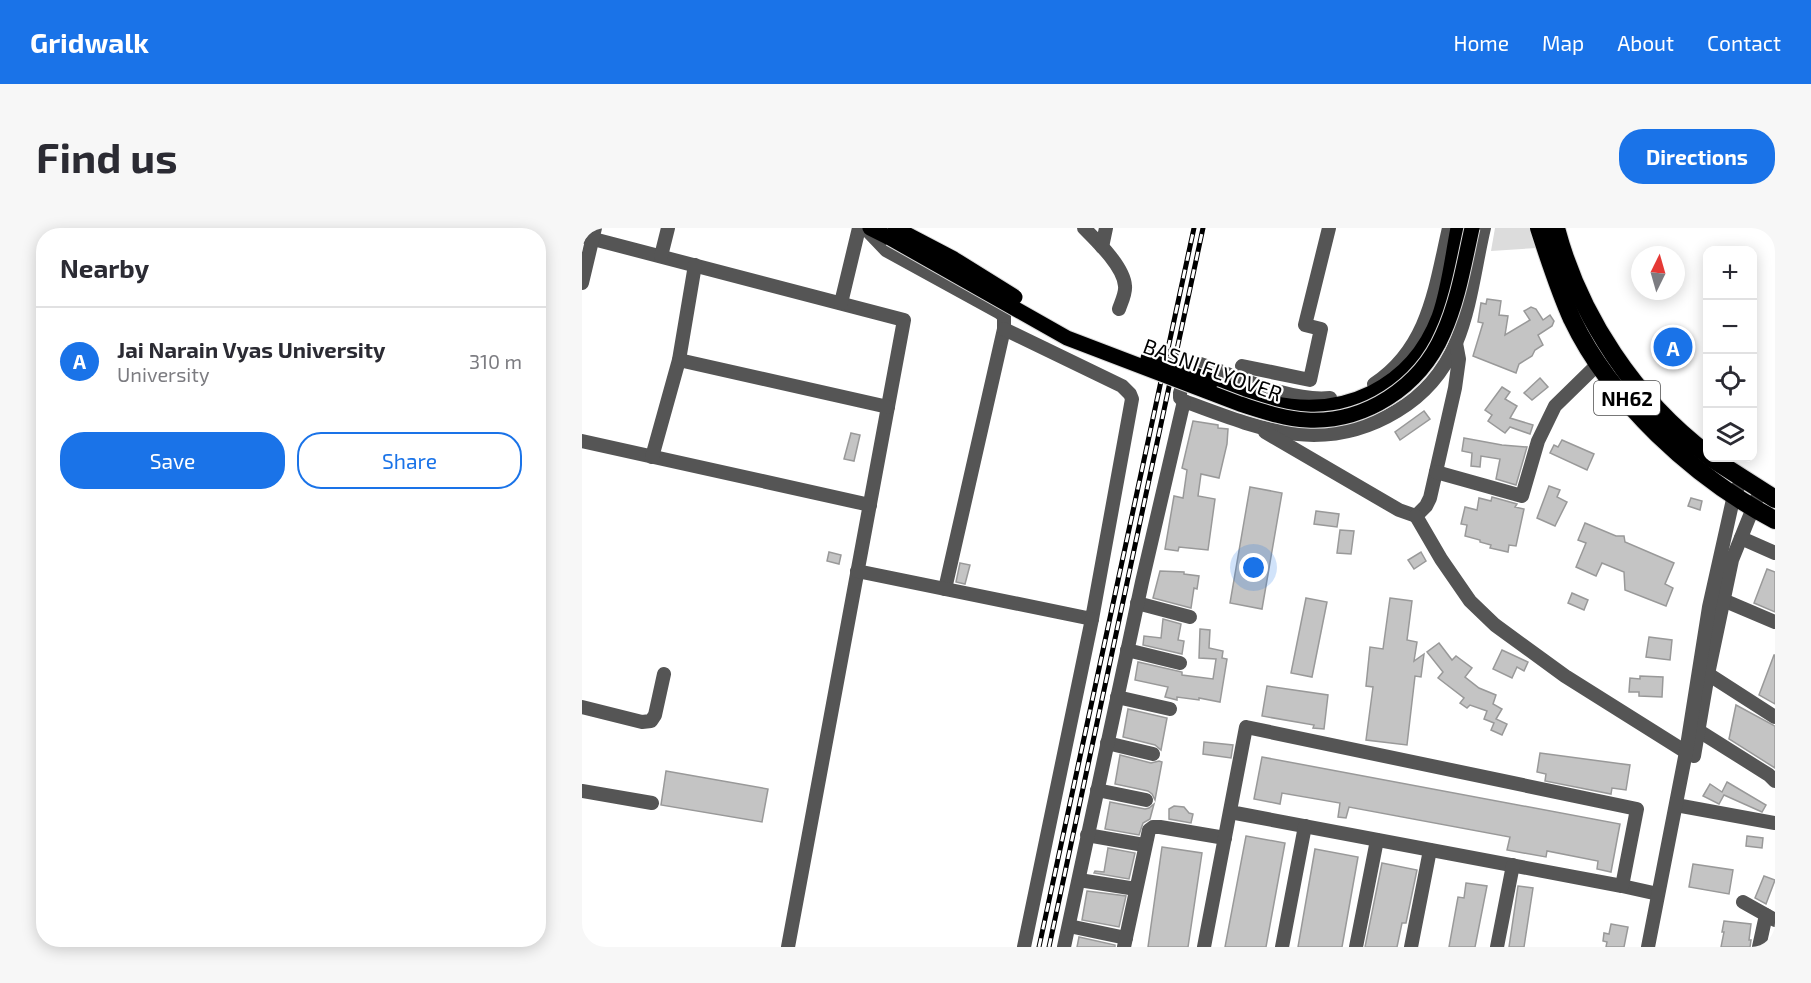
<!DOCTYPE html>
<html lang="en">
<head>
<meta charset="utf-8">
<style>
  body { margin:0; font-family:"Exo 2",sans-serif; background:#f7f7f7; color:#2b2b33 }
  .controls { position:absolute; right:18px; top:18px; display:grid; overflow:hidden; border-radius:12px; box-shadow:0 3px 15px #0003 }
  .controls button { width:54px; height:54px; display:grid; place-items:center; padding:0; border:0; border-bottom:2px solid #e1e1e2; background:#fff; color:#2b2b33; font:30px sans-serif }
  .compass { position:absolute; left:1049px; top:18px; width:54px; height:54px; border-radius:50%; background:#fff; box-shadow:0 3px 15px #0003; rotate:5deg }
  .you { position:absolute; left:672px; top:340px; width:21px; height:21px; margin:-15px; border:4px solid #fff; border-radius:50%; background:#1a73e8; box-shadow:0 0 0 9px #1a73e833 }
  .badge { display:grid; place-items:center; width:39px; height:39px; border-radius:50%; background:#1a73e8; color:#fff; font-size:20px; font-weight:700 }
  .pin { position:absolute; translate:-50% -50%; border:3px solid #fff; box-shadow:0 2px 6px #0006 }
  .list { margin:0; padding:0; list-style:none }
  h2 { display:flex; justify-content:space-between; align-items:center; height:78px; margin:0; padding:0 24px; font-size:26px }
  h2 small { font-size:20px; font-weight:400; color:#7c7c81 }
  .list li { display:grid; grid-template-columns:39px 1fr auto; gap:18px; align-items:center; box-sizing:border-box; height:108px; padding:0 24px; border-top:2px solid #e1e1e2 }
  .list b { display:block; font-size:22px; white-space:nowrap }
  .list p { margin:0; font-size:20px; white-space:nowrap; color:#7c7c81 }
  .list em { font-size:20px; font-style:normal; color:#7c7c81 }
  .actions { display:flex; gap:12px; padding:18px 24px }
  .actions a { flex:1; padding:14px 0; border:2px solid #1a73e8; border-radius:24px; text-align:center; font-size:21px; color:#1a73e8 }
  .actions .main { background:#1a73e8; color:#fff }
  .icon { flex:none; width:33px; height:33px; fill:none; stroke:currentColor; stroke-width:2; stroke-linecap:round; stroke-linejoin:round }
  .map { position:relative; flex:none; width:1193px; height:719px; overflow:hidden; border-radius:24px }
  header { display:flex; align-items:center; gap:36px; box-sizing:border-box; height:84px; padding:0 30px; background:#1a73e8; color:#fff }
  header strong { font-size:28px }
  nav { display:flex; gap:33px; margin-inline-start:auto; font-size:21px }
  .intro { display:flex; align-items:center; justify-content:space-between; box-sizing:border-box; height:144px; padding:0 36px }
  h1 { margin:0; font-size:42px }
  .button { padding:15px 27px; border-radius:24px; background:#1a73e8; color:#fff; font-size:21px; font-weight:700 }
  main { display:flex; gap:36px; padding:0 36px }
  aside { flex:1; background:#fff; border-radius:24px; box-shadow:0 3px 15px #0003 }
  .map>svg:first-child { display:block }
  .green { fill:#dcdcdc }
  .building { fill:#c4c4c4; stroke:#999; stroke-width:1.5 }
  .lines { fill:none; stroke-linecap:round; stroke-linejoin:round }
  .major-casing { stroke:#dbdbdb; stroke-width:17 }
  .highway-casing { stroke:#dbdbdb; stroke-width:20 }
  .minor { stroke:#555; stroke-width:14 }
  .major { stroke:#000; stroke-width:15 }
  .highway { stroke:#000; stroke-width:18 }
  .rail-casing { stroke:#000; stroke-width:5 }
  .rail { stroke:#fff; stroke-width:3; stroke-dasharray:9; stroke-linecap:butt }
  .major-bridge-casing { stroke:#dbdbdb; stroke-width:17; stroke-linecap:butt }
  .major-bridge { stroke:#000; stroke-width:15 }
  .labels { text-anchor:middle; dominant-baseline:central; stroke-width:4.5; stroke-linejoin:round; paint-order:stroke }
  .shield { fill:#fff; stroke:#4c4c4c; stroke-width:1.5 }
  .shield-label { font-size:20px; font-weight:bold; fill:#000 }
  .street-label { font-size:21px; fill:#000; stroke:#fff }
</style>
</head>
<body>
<header>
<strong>Gridwalk</strong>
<nav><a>Home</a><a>Map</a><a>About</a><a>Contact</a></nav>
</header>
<div class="intro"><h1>Find us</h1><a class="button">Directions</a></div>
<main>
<aside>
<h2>Nearby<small></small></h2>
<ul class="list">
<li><span class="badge">A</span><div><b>Jai Narain Vyas University</b><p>University</p></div><em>310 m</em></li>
</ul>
<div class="actions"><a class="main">Save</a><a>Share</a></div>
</aside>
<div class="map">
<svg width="1193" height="719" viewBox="0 0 1193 719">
  <rect width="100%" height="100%" fill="#fff"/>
  <!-- green -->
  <path class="green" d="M913,0H947L955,20L909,23Z"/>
  <!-- building -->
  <g class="building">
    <path d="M905,71L919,73L917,87L926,88L923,107L948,92L942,83L949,79L954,81L961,92L968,87L972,93L970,98L956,107L961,117L953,122L950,128L937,136L934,145L891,128L901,95L896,94L899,75L904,76Z"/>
    <path d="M958,150L966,159L950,172L942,165Z"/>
    <path d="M920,159L928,164L923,171L935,178L928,190L951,197L948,206L928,199L923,205L906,193L910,187L903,182Z"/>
    <path d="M842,183L848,191L818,212L813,204Z"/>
    <path d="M611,193L636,197V200L646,201L645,216L637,250L619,246L616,268L633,271L626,322L597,319L596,323L583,321L592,268L601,270L605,242L600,240Z"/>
    <path d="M269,205L278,207L272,233L262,231Z"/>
    <path d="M882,210L920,217L945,219L934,257L914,251L918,231L899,228L898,239L889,238L890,225L880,223Z"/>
    <path d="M980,212L1012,226L1005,242L968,225L972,217L976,219Z"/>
    <path d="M967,258L978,262L975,269L985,274L973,298L955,290Z"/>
    <path d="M668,259L700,265L680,381L648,375Z"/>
    <path d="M910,269L935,276L933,279L942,281L934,318L927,317L926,324L908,320L909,317L898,314V312L883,308L885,297L879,296L883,279L895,282L897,270L909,273Z"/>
    <path d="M1109,270L1120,273L1118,282L1106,278Z"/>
    <path d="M734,283L757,286L755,299L732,296Z"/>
    <path d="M1003,295L1034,308H1042L1043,314L1092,335L1083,356L1091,360L1084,378L1043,362L1042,344L1020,335L1014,348L994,339L1004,315L996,312Z"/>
    <path d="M758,302L772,303L769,326L755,325Z"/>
    <path d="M247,324L259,327L257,336L245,333Z"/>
    <path d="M839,324L844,333L832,341L826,332Z"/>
    <path d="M378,335L388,337L383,356L374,354Z"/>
    <path d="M1185,341L1193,344V384L1172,375Z"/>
    <path d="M578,343L602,344V346L617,348L615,361L612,360L609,380L571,370Z"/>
    <path d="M990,365L1006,372L1002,382L986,375Z"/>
    <path d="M724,370L745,374L730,449L709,445Z"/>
    <path d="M808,370L830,373L825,412L835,414L832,433L842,426L839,449L833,448L825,517L784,512L791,459L784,458L788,419L801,421Z"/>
    <path d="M581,391L599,396L596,412L602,413L600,426L561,417L562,408L579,410Z"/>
    <path d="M618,401L628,402L627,420L641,423L640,430L645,431L638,474L617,470V472L595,469V472L583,469L586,459L553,452L556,434L600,444V447L631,451L634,431L617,430Z"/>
    <path d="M1067,409L1090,412L1088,432L1064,429Z"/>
    <path d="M857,415L870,432L874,428L890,440L883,449L897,460L914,467L911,476L920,481L914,491L925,496L920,507L909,502L912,495L902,491L905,483L888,477L885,480L878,475L882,470L856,450L861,444L845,424Z"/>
    <path d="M920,422L946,434L942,443L935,439L930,450L911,441Z"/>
    <path d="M1192,427H1193V476L1177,467Z"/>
    <path d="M1058,448L1081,449L1080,469L1057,468V464H1047L1048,450L1058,451Z"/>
    <path d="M685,458L746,467L742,501L731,500L732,497L680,488Z"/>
    <path d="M1154,477L1193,498V540L1147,511Z"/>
    <path d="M546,481L585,490L579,522L573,517L541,509Z"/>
    <path d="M622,514L651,517L649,530L621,526Z"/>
    <path d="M958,525L1048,537L1044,562L1030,560L1029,566L963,553L964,546L955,544Z"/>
    <path d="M538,527L569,535L577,533L580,534L573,572L570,566L566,563L533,556Z"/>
    <path d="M680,529L1038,596L1029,644L1015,641L1016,633L965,623L964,629L925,622L928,609L767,579L764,590L756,589L758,575L700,565L698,576L672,571Z"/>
    <path d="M84,543L186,561L180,594L79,577Z"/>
    <path d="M1145,554L1184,577L1180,584L1142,567L1137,576L1121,568L1128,556L1140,564Z"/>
    <path d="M528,574L563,581L567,580L572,576L568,591L561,595L557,607L523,601Z"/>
    <path d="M592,578L602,579L607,585L611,586L609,595L587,591V581Z"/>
    <path d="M664,608L703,615L684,719H643Z"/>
    <path d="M1165,608L1181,610L1180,620L1164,618Z"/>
    <path d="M580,619L620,625L606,719H566Z"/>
    <path d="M526,620L553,625L547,651L512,645L513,643L522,644Z"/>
    <path d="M733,621L776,629L760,719H716Z"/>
    <path d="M800,635L835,642L824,695H820L815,719H783Z"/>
    <path d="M1111,636L1151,642L1147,666L1107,659Z"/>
    <path d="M1182,648L1193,652L1184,676L1173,670Z"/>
    <path d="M884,655L905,658L893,719H867L876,669L882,670Z"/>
    <path d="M936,658L951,660L942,719H927Z"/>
    <path d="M505,663L544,668L537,699L500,692Z"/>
    <path d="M1142,693L1169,696L1167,712H1169L1168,719H1139L1142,704H1140Z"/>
    <path d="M1029,696L1046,699L1042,719H1024L1025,714L1021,713L1022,705L1027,706Z"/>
    <path d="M497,709L533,717V719H495Z"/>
  </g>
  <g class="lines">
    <!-- major casing -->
    <g class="major-casing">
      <g id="major">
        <path d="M288,0L308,10"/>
        <path d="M630,153C649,161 669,170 690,175C761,191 830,160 857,89C867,61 870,30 876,0"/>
      </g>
    </g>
    <!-- highway casing -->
    <g class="highway-casing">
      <g id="highway">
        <path d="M957,0C967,31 977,62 990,91C1029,173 1113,250 1193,292"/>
        <path d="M974,0C997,88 1053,172 1126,227"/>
        <path d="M1129,230L1193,271"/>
      </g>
    </g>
    <!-- minor -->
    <g class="minor">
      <path d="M283,0L304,22L417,84L422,88V101L363,361"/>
      <path d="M502,0C515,13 542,39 543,58C544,65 539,75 537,81"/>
      <path d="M0,8L322,92L206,719"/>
      <path d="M520,19L524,0"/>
      <path d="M79,28L86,0"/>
      <path d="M0,55L13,0"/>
      <path d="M259,75L277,0"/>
      <path d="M97,132L306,179"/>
      <path d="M660,138L728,152L739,101L723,97L747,0"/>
      <path d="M792,156C847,120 853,60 867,0"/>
      <path d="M748,170C708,174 657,149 618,136H611L606,139L598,165V170L602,173C677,201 741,228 815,183C842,167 862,143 874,115C889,79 893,38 902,0"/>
      <path d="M683,204L817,282L834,288L844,278L848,270L873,160L877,131L874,115"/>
      <path d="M0,213L288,277"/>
      <path d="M70,229L97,132L113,37"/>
      <path d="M854,244L940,268L956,213L973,178L1017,135"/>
      <path d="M834,288L859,331L888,373L913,397L983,448L1104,524"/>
      <path d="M1159,310L1193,325"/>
      <path d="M275,343L510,391L550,171L548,166L540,158L422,101"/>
      <path d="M1141,372L1193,394"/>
      <path d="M555,375L608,389"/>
      <path d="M545,422L598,435"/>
      <path d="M1126,446L1193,489"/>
      <path d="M535,469L588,481"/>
      <path d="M0,479L60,494L69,493L73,487L82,446"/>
      <path d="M1117,503L1187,547L1193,553"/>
      <path d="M525,515L571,526"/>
      <path d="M1112,528L1126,446L1150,332L1175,270"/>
      <path d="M515,562L564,572"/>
      <path d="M0,563L70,575"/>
      <path d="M1094,577L1193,595"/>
      <path d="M505,607L562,617"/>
      <path d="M497,652L554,661"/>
      <path d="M1040,658L1076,666"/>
      <path d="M1161,674L1193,692"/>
      <path d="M487,698L544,710"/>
      <path d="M442,719L510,391"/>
      <path d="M482,719L560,354L602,173"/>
      <path d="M542,719L567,602L571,599H578L643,610"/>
      <path d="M622,719L664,499L1055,581L1040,658L648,584"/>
      <path d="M700,719L723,598"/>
      <path d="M774,719L795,612"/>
      <path d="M829,719L848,622"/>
      <path d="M915,719L931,637"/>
      <path d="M1066,719L1104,524L1127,379L1152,267L1156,259"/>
      <path d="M1177,719L1184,687"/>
    </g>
    <!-- major -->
    <use href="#major" class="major"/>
    <!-- highway -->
    <use href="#highway" class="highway"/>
    <!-- rail casing -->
    <g class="rail-casing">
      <g id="rail">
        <path d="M457,719L612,0"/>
        <path d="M467,719L621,0"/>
      </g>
    </g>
    <!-- rail -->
    <use href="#rail" class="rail"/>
    <!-- major-bridge casing -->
    <g class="major-bridge-casing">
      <g id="major-bridge">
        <path d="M313,0L372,31L433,69"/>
        <path d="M308,10L485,110L658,176C680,183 702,191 725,192C783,195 838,159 861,106C876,73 882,36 890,0"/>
        <path d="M566,130L630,153"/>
      </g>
    </g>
    <!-- major-bridge -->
    <use href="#major-bridge" class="major-bridge"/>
  </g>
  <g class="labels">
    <!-- shield labels -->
    <rect class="shield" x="1012" y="153" width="66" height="34" rx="4.5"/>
    <g class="shield-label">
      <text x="1045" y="170">NH62</text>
    </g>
    <!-- street labels -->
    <g class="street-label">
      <text transform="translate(631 141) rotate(20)">BASNI FLYOVER</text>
    </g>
  </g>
</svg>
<div class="controls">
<button>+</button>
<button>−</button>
<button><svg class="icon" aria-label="locate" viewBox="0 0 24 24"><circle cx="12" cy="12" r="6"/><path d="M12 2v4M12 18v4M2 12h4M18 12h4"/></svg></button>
<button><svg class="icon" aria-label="layers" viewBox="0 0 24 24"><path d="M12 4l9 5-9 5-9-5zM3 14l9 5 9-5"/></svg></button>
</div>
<svg class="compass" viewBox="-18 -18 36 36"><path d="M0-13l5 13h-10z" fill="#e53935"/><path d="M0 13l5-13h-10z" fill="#7c7c81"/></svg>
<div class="you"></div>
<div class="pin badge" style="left:1091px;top:119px">A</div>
</div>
</main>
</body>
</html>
